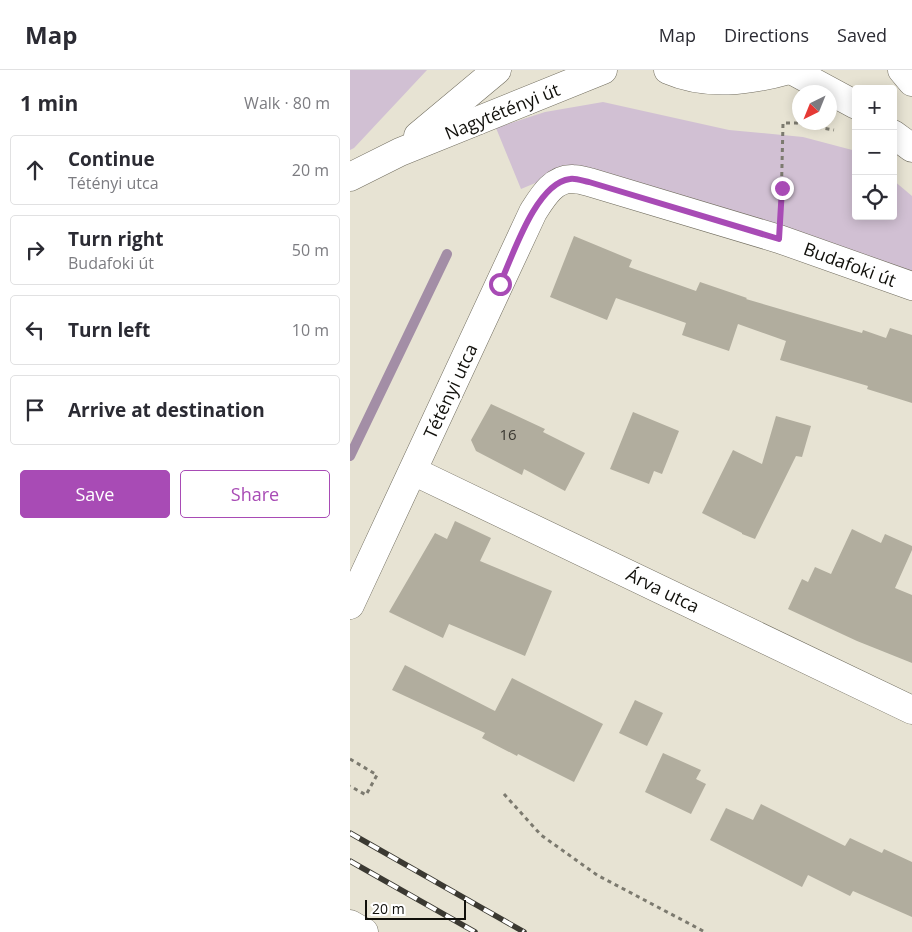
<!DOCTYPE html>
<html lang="en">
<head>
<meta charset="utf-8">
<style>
  body { margin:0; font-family:"Open Sans",sans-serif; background:#f2f2f3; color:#2b2b33 }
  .controls { position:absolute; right:15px; top:15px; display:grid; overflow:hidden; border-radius:5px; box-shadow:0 2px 12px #0003 }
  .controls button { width:45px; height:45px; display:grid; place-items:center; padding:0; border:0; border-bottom:1px solid #e1e1e2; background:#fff; color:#2b2b33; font:25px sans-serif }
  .compass { position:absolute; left:442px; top:15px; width:45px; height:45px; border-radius:50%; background:#fff; box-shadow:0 2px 12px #0003; rotate:223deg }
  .scale { position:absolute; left:15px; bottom:12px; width:101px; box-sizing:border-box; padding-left:5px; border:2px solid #11100b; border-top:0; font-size:14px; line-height:18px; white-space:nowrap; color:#11100b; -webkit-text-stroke:4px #fff; paint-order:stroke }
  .stop { position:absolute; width:15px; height:15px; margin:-11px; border:4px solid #a84bb5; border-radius:50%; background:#fff }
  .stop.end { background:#a84bb5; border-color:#fff; box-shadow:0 1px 5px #0008 }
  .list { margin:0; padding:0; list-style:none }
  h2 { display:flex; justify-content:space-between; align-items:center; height:65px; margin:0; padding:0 20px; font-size:21px }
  h2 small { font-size:16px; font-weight:400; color:#7c7c81 }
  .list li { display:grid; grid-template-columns:32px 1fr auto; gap:15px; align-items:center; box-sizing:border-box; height:70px; margin:0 10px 10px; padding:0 10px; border:1px solid #e1e1e2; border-radius:5px }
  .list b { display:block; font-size:19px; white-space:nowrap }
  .list p { margin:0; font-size:16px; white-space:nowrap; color:#7c7c81 }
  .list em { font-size:16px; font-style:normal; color:#7c7c81 }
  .actions { display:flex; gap:10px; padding:15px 20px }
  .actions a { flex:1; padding:11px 0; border:1px solid #a84bb5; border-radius:5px; text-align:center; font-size:18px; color:#a84bb5 }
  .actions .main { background:#a84bb5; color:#fff }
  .icon { flex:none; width:28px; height:28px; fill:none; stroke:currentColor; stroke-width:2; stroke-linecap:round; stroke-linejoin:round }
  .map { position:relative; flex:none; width:562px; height:862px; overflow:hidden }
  header { display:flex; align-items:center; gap:30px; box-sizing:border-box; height:70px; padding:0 25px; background:#fff; border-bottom:1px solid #e1e1e2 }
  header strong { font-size:24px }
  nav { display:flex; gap:28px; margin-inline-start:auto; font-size:18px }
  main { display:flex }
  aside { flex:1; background:#fff }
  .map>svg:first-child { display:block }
  .green { fill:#d1c0d3 }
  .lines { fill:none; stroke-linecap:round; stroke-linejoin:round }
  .stream { stroke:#a38ea6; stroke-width:10 }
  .building { fill:#b1ad9e }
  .minor-casing { stroke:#716d5f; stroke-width:29 }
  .major-casing { stroke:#716d5f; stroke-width:29 }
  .path { stroke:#7c7a6f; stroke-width:3; stroke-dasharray:4 4; stroke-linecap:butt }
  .minor { stroke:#fff; stroke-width:28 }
  .major { stroke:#fff; stroke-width:28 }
  .rail-casing { stroke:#3b3932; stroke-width:5.5 }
  .rail { stroke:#fff; stroke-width:4; stroke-dasharray:11; stroke-linecap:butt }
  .route { stroke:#a84bb5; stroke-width:6 }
  .labels { text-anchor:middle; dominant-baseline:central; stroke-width:4.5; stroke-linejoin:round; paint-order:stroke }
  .number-label { font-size:15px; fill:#393730 }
  .street-label { font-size:18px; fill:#11100b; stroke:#fff }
</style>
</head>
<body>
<header>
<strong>Map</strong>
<nav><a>Map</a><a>Directions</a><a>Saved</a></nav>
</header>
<main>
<aside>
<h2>1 min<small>Walk · 80 m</small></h2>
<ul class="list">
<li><svg class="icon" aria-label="ahead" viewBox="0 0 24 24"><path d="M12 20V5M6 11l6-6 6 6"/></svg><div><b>Continue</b><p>Tétényi utca</p></div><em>20 m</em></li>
<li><svg class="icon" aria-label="right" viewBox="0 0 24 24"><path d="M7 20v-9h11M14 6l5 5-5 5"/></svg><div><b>Turn right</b><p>Budafoki út</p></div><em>50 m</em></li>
<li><svg class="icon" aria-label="left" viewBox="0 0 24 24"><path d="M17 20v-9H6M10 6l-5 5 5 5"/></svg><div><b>Turn left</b></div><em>10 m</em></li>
<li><svg class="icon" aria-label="arrive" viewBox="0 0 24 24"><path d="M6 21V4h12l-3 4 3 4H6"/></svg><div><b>Arrive at destination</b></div></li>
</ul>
<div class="actions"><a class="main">Save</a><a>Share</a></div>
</aside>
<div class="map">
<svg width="562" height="862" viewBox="0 0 562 862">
  <rect width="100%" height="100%" fill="#e7e3d3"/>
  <!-- green -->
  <g class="green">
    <path d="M0,0H77L4,78L0,80Z"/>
    <path d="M253,32L379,60L453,67L506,81V146H543V110L562,126V204L258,103L226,96L171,119L146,58L195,42Z"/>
  </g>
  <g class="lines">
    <!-- stream -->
    <path class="stream" d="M0,386L97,184"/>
  </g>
  <!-- building -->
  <g class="building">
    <path d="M224,166L282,190L279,197L346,221L350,212L397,228L396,229L512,263L513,260L536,268L540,258L562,265V333L517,319L518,316L430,290L436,271L388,254L379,281L332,265L336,253L266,228L257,250L200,227Z"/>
    <path d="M141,334L195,359L193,362L235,383L215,421L174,399L172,405L126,381L121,370Z"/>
    <path d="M283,342L329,361L312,404L304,401L299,414L260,399Z"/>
    <path d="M426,346L461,356L452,387L446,386L405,469L392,464V463L352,443L383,380L412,394Z"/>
    <path d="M105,451L141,468L130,491L202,521L175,586L99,554L93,568L39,542L85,463L97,469Z"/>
    <path d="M502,459L531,473L535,464L562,476V480L545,518L562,525V593L507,571L438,539L452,509L458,512L465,497L481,504Z"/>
    <path d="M55,595L145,641L162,608L253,654L224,712L168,684L167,686L132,668L135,663L42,620Z"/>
    <path d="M285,630L313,643L297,676L269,663Z"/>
    <path d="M313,683L351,700L346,709L356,714L341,744L295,722Z"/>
    <path d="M411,734L495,776L500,768L532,783L534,779L562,792V847L503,821L500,826L458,805L452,817L360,770L376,738L403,750Z"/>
  </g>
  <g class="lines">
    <!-- minor casing -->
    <g class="minor-casing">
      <g id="minor">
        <path d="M63,401L562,640"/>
        <path d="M0,535L183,142C192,128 203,108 223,109C228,109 234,111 239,112L429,169L562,216"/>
        <path d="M0,854L14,862"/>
      </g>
    </g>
    <!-- major casing -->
    <g class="major-casing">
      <g id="major">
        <path d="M318,0C357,17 400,11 439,0"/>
        <path d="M441,0L506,35"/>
        <path d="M552,0L562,12"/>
        <path d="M543,64L562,78"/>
        <path d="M68,66L147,0"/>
        <path d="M0,107L50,82L253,0"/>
      </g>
    </g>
    <!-- path -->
    <g class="path">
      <path d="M431,138L433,53H446L484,60"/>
      <path d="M0,689L27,705L16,725L0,716"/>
      <path d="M154,724L191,765L247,805L355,862"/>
    </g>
    <!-- minor -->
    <use href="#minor" class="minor"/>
    <!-- major -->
    <use href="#major" class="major"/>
    <!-- rail casing -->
    <g class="rail-casing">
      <g id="rail">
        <path d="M0,763L174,862"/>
        <path d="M0,791L125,862"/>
      </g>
    </g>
    <!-- rail -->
    <use href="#rail" class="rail"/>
  </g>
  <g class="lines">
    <!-- route -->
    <path class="route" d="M150,214C163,185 186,113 220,109C226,108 233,111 239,112L429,169L432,118"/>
  </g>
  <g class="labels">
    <!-- number labels -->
    <g class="number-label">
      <text x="158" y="364">16</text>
    </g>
    <!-- street labels -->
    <g class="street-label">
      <text transform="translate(152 41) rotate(-22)">Nagytétényi út</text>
      <text transform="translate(500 194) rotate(20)">Budafoki út</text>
      <text transform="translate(100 321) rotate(-65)">Tétényi utca</text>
      <text transform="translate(313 520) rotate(26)">Árva utca</text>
    </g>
  </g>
</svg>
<div class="controls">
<button>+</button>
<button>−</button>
<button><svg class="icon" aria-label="locate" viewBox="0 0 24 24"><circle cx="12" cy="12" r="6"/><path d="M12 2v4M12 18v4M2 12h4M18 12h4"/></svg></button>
</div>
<svg class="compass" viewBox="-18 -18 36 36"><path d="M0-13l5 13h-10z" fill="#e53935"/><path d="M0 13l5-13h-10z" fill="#7c7c81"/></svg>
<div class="scale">20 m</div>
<div class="stop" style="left:150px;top:214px"></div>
<div class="stop end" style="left:432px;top:118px"></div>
</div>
</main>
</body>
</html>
